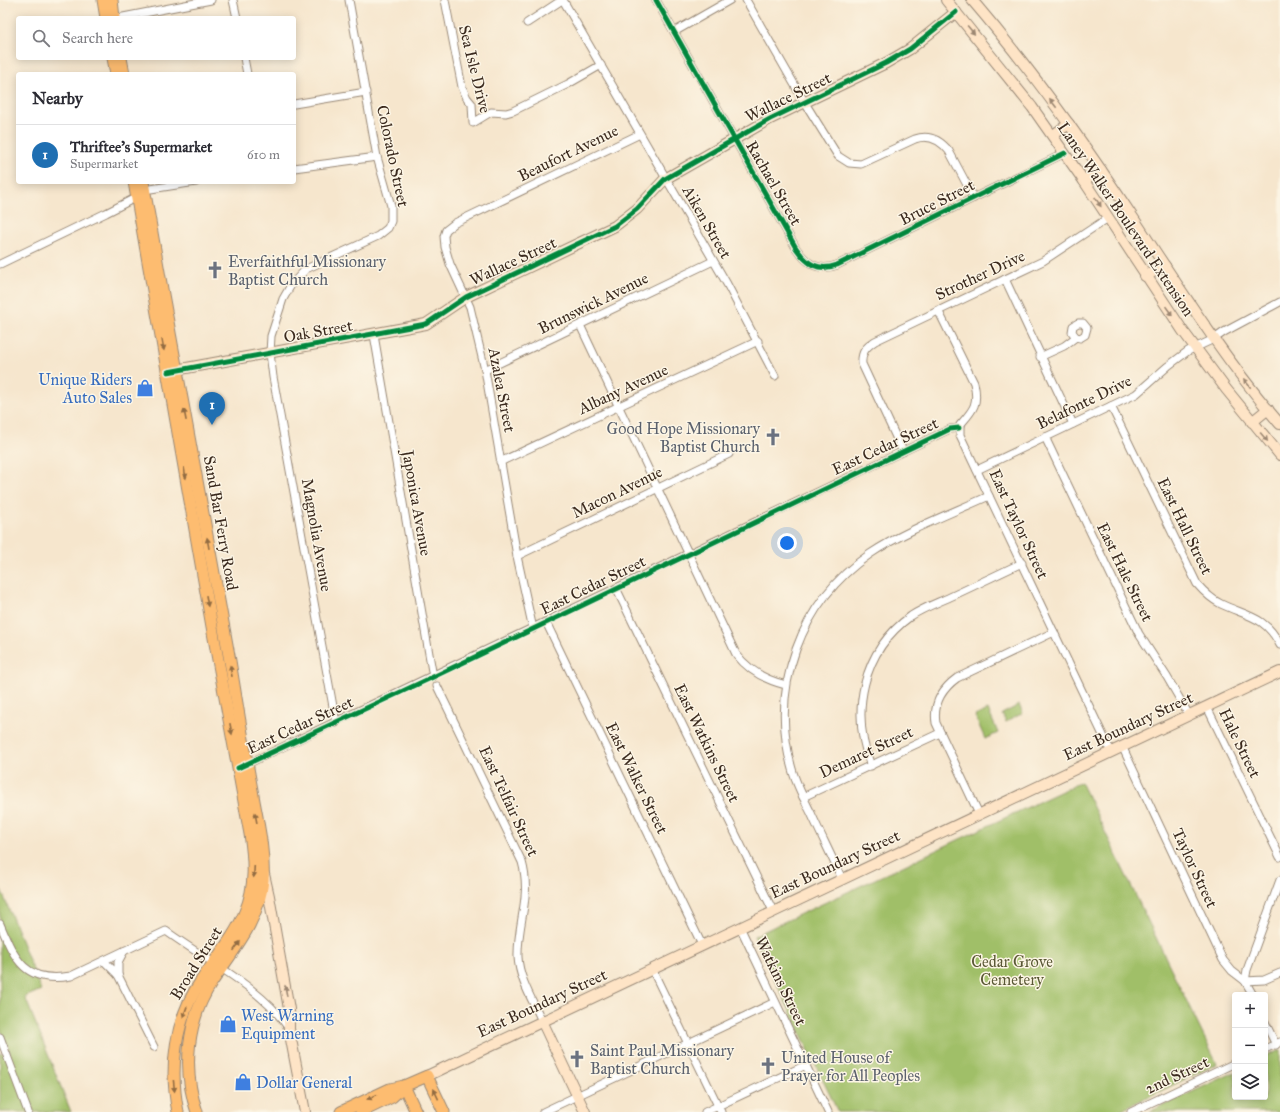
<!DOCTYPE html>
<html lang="en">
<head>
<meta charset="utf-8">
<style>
  body { margin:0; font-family:"IM FELL Great Primer",serif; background:#f2f2f3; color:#2b2b33 }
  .controls { position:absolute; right:12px; bottom:12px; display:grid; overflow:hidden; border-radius:4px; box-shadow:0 2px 10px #0003 }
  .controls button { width:36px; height:36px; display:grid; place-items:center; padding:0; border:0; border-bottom:1px solid #e1e1e2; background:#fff; color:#2b2b33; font:20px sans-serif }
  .you { position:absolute; left:787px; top:543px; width:14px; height:14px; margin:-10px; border:3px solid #fff; border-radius:50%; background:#1a73e8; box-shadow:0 0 0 6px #1a73e833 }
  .badge { display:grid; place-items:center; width:26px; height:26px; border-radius:50%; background:#1f6fb2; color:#fff; font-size:13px; font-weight:700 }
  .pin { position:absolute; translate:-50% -33px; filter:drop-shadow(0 1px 2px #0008) }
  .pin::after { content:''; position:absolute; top:21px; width:14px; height:12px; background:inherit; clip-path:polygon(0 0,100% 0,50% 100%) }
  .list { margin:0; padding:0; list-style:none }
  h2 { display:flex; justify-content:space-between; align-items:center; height:52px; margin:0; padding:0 16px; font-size:17px }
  h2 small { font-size:13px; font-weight:400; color:#7c7c81 }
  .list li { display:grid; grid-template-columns:26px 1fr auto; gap:12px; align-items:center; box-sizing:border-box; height:60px; padding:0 16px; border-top:1px solid #e1e1e2 }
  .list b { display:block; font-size:15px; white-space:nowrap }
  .list p { margin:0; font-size:13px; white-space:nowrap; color:#7c7c81 }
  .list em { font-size:13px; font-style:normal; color:#7c7c81 }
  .icon { flex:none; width:22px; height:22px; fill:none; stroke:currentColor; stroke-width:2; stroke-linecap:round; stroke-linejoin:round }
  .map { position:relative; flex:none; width:1280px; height:1112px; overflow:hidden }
  .search { position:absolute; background:#fff; box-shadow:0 2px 10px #0003; left:16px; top:16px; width:280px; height:44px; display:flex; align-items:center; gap:10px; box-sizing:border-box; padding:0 14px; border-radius:4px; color:#7c7c81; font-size:15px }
  .panel { position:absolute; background:#fff; box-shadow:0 2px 10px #0003; left:16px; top:72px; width:280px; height:112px; border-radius:4px }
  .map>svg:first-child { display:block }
  .green { fill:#a0bf67; stroke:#6e7442 }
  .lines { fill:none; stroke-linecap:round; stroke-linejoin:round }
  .street-casing { stroke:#988876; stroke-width:9 }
  .secondary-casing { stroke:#988876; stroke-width:12 }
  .primary-casing { stroke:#988876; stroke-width:13 }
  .street { stroke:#fff; stroke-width:7 }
  .secondary { stroke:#fee4c6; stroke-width:10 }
  .primary { stroke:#fdbc70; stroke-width:11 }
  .cycleway-casing { stroke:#fcf5e5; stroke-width:8 }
  .cycleway { stroke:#00873e; stroke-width:5 }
  .oneway { fill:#9c8772 }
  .oneway2 { fill:#926c43 }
  .labels { text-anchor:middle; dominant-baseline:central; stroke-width:3; stroke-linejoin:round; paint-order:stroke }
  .street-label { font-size:16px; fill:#3b2a1e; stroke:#fcf5e5 }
  .worship-label { font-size:16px; fill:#5b616d; stroke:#fcf5e5; text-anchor:start }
  .shop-label { font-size:16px; fill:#366cbe; stroke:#fcf5e5; text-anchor:start }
  .park-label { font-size:16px; fill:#595734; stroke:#fcf5e5 }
</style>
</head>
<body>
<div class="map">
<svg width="1280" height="1112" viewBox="0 0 1280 1112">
  <rect width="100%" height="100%" fill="#fcf5e5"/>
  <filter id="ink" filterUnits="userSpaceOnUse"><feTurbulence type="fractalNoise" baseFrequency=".025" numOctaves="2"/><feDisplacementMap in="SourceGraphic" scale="8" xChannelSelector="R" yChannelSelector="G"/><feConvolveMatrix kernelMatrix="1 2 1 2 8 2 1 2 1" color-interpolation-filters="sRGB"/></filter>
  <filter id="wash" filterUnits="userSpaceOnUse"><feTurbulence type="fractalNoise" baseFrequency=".012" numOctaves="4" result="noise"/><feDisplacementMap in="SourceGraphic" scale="16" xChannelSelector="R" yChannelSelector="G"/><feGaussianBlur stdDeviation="0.9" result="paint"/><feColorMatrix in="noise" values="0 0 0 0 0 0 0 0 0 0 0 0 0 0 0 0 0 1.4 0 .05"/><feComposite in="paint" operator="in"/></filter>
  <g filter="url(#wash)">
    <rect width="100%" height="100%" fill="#f6e6cd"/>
    <!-- green -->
    <g class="green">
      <path d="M1019,705L1023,713L1006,722L1002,714Z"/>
      <path d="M988,710L998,733L985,739L975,716Z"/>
      <path d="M1081,782L1217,1064L1116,1112H838L754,936Z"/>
      <path d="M0,887L41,990L25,997L71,1112H0V1052L2,1054L10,1052L0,1028Z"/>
      <path d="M1280,1050V1112H1149L1235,1072V1097H1265V1057Z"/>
    </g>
  </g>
  <g filter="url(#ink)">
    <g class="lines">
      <!-- street casing -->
      <g class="street-casing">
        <g id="street">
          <path d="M233,0L237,18"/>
          <path d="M445,0L462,87L467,98L472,104L473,123L491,112L506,113L513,111L568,84L601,65"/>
          <path d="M563,0L727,284L775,376"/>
          <path d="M656,0L796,248C807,264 818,272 837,265L1065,153"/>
          <path d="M746,0L805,103L838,156L849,163L861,164L915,139C929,134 940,140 949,151L974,198"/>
          <path d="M118,18L211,0"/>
          <path d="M527,23L562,0"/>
          <path d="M674,32L730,0"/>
          <path d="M244,58L247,74"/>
          <path d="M294,104L366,92"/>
          <path d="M294,168L377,157"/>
          <path d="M0,264L106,213L137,197L144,190L196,182"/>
          <path d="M1005,279L1073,424"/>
          <path d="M938,310L974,383C979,405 973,410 960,425V435L1111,752"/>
          <path d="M580,325L736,654C749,671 765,680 786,685"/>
          <path d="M374,335L433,677"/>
          <path d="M1040,357L1064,346L1076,337L1080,338L1085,335L1087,328L1083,323H1078L1073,326L1072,332L1076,337"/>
          <path d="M485,370L713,261"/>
          <path d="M1111,406L1197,584C1204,592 1211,599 1221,604C1246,616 1266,616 1280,645"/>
          <path d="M1045,437L1139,634L1167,677L1189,715"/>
          <path d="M903,452L862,364C861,352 866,347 875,341L1043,261L1108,218"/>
          <path d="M500,462L758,341"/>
          <path d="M977,470L1136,394L1168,366L1188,351L1214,339L1224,332L1280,302"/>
          <path d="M517,556L729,454"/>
          <path d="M616,588L773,911"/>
          <path d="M546,622L702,945"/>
          <path d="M533,629L517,556L485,370L470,307L450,264L445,247L444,236L446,230L455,223L640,134"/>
          <path d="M437,686L522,862C532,897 517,923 518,957C519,979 533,1001 542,1021"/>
          <path d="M1207,707L1280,857"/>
          <path d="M336,723L273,377L270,353L271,336L283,299L291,285L306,269L378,236L388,228L391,221V206L377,157L349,0"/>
          <path d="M1122,746L1223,960L1232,971L1245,981L1253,995"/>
          <path d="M245,765L950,429L959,428"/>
          <path d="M871,766C850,712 862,651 911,616C923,608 937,603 950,597C974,586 998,574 1022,563"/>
          <path d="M803,797L940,733"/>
          <path d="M979,814L936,723C933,704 942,689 957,678L1054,632"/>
          <path d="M842,879C832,857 821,835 811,813C804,799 796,784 792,769C769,688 800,602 870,554C904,531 952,513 989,496"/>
          <path d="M1280,880L1247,970L1245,981L1264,980L1280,973"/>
          <path d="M0,924C15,960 25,984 71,976L166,931C204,959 264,989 289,1029"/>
          <path d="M740,927L828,1112"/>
          <path d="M104,961L118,975V962L124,951"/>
          <path d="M652,969L721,1112"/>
          <path d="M118,975L154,1047"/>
          <path d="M1265,1022L1276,1045"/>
          <path d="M0,1037L28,1112"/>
          <path d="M1265,1049L1280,1042"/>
          <path d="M543,1112L775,1002"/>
          <path d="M705,1112L806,1065"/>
          <path d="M1131,1112L1235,1063"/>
        </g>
      </g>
      <!-- secondary casing -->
      <g class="secondary-casing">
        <g id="secondary">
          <path d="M946,0L1032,107L1084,181L1183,331L1226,389L1280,455"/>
          <path d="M972,0C1031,69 1084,143 1134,219C1180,289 1225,360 1280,424"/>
          <path d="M1053,135L1069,124"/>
          <path d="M1084,181L1101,170"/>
          <path d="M1145,276L1165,266"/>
          <path d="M170,371L426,324L466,297L615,226L637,209L665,179L770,119L886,63L910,49L956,12"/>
          <path d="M1252,422L1268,409"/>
          <path d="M264,874L269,896L289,1009V1029L305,1112"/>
          <path d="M542,1021L585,1112"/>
          <path d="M427,1076L1280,672"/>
        </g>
      </g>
      <!-- primary casing -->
      <g class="primary-casing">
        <g id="primary">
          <path d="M103,0L106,18"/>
          <path d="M112,0L114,18"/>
          <path d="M113,58L116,74"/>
          <path d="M121,58L124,74"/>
          <path d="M134,182L214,638L250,834C254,860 256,886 245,912C235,937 216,958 201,981C175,1019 169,1067 178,1112"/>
          <path d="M143,182C171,342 201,502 230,661C237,704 244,747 252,790C257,819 265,850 263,880C259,922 233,950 212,982C187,1020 182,1069 197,1112"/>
          <path d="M404,1086L416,1112"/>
          <path d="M341,1112L390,1089L404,1086L427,1076L444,1112"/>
          <path d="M361,1112L392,1097L404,1086"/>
        </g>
      </g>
      <!-- street -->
      <use href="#street" class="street"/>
      <!-- secondary -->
      <use href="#secondary" class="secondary"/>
      <!-- primary -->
      <use href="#primary" class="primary"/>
      <!-- cycleway casing -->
      <g class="cycleway-casing">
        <g id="cycleway">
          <path d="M656,0L796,248C807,264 818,272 837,265L1065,153"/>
          <path d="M168,372L426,324L466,297L615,226L637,209L665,179L770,119L886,63L910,49L956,12"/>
          <path d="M238,768L433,677L950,429L959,428"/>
        </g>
      </g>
      <!-- cycleway -->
      <use href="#cycleway" class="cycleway"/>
    </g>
    <!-- one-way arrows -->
    <defs><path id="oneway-solid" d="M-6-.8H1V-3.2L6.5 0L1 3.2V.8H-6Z"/></defs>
    <g class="oneway">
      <use href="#oneway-solid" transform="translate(971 30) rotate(50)"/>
      <use href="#oneway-solid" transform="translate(1053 103) rotate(-127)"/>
      <use href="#oneway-solid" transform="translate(1098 202) rotate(57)"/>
      <use href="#oneway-solid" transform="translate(1169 311) rotate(55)"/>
      <use href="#oneway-solid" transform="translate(1247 383) rotate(-128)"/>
      <use href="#oneway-solid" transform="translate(1264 437) rotate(50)"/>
      <use href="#oneway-solid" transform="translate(286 991) rotate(-100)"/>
    </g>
    <g class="oneway2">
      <use href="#oneway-solid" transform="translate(163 345) rotate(80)"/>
      <use href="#oneway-solid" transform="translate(185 415) rotate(-101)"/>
      <use href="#oneway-solid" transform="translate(185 473) rotate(80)"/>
      <use href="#oneway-solid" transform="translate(208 543) rotate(-100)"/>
      <use href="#oneway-solid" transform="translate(207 601) rotate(80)"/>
      <use href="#oneway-solid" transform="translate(231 671) rotate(-100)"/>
      <use href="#oneway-solid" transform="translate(231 729) rotate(79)"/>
      <use href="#oneway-solid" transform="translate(256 818) rotate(-100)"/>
      <use href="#oneway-solid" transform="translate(254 872) rotate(93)"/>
      <use href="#oneway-solid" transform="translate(237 946) rotate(-55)"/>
      <use href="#oneway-solid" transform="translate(185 1012) rotate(110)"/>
      <use href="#oneway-solid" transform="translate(174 1086) rotate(84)"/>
      <use href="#oneway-solid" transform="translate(436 1094) rotate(-115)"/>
      <use href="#oneway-solid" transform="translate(372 1097) rotate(154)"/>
    </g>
  </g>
  <!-- icons -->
  <defs>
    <g id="church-bare" transform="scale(1.38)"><path d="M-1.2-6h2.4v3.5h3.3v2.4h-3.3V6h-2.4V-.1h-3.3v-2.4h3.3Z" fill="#6b7280" stroke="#fcf5e5" stroke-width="2.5" paint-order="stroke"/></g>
    <g id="shop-bare" transform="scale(1.38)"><path d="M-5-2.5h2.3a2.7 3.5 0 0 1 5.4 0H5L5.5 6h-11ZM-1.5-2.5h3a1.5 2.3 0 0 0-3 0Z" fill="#3f7fe0" stroke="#fcf5e5" stroke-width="2.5" paint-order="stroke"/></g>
  </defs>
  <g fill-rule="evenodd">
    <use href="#church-bare" x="215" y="270"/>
    <use href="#shop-bare" x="145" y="388"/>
    <use href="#church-bare" x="773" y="437"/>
    <use href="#shop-bare" x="228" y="1024"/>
    <use href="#church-bare" x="577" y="1059"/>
    <use href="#church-bare" x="768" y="1066"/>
    <use href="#shop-bare" x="243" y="1082"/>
  </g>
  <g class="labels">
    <!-- street labels -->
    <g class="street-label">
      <text transform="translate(475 69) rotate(76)">Sea Isle Drive</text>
      <text transform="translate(788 97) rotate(-26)">Wallace Street</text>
      <text transform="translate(568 153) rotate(-26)">Beaufort Avenue</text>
      <text transform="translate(393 156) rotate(78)">Colorado Street</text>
      <text transform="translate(774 183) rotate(60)">Rachael Street</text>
      <text transform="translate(937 202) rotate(-27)">Bruce Street</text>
      <text transform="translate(1126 219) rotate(56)">Laney Walker Boulevard Extension</text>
      <text transform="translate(707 222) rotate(60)">Aiken Street</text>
      <text transform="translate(513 261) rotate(-25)">Wallace Street</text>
      <text transform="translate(980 275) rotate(-25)">Strother Drive</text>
      <text transform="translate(593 303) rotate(-26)">Brunswick Avenue</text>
      <text transform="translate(318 331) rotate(-10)">Oak Street</text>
      <text transform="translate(623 389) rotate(-25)">Albany Avenue</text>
      <text transform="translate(502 390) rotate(79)">Azalea Street</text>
      <text transform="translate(1084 402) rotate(-26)">Belafonte Drive</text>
      <text transform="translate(885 446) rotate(-25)">East Cedar Street</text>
      <text transform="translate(617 492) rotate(-26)">Macon Avenue</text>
      <text transform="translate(417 503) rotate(80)">Japonica Avenue</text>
      <text transform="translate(221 523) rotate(80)">Sand Bar Ferry Road</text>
      <text transform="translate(1019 524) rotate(65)">East Taylor Street</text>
      <text transform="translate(1185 526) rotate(64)">East Hall Street</text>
      <text transform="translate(317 535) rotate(80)">Magnolia Avenue</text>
      <text transform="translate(1125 572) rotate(64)">East Hale Street</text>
      <text transform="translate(593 585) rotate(-26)">East Cedar Street</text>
      <text transform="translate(300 725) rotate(-25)">East Cedar Street</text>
      <text transform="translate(1128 726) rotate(-25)">East Boundary Street</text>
      <text transform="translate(707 743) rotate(64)">East Watkins Street</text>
      <text transform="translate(1240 743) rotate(64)">Hale Street</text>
      <text transform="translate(866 752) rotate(-25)">Demaret Street</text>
      <text transform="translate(637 778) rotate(64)">East Walker Street</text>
      <text transform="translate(509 801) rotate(65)">East Telfair Street</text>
      <text transform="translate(835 864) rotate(-25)">East Boundary Street</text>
      <text transform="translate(1195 868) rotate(65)">Taylor Street</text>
      <text transform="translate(196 963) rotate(-58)">Broad Street</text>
      <text transform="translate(781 981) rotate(64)">Watkins Street</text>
      <text transform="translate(542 1003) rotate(-25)">East Boundary Street</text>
      <text transform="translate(1177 1075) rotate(-25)">2nd Street</text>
    </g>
    <!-- worship labels -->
    <g class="worship-label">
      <text x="228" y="261">Everfaithful Missionary<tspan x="228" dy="18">Baptist Church</tspan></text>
      <text x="760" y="428" text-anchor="end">Good Hope Missionary<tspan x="760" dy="18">Baptist Church</tspan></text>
      <text x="590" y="1050">Saint Paul Missionary<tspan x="590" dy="18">Baptist Church</tspan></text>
      <text x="781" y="1057">United House of<tspan x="781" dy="18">Prayer for All Peoples</tspan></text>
    </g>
    <!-- shop labels -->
    <g class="shop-label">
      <text x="132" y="379" text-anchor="end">Unique Riders<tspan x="132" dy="18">Auto Sales</tspan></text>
      <text x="241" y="1015">West Warning<tspan x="241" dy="18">Equipment</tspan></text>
      <text x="256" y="1082">Dollar General</text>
    </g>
    <!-- park labels -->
    <g class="park-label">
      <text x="1012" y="961">Cedar Grove<tspan x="1012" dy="18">Cemetery</tspan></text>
    </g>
  </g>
</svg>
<div class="controls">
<button>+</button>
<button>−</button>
<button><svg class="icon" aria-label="layers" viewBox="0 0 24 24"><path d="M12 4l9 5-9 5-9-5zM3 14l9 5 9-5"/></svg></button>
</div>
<div class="you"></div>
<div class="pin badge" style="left:212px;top:425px">1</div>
<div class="search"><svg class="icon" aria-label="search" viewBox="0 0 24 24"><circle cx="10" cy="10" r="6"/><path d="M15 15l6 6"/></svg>Search here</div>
<section class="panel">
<h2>Nearby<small></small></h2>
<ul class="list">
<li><span class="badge">1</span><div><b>Thriftee's Supermarket</b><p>Supermarket</p></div><em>610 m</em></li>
</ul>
</section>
</div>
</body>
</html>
